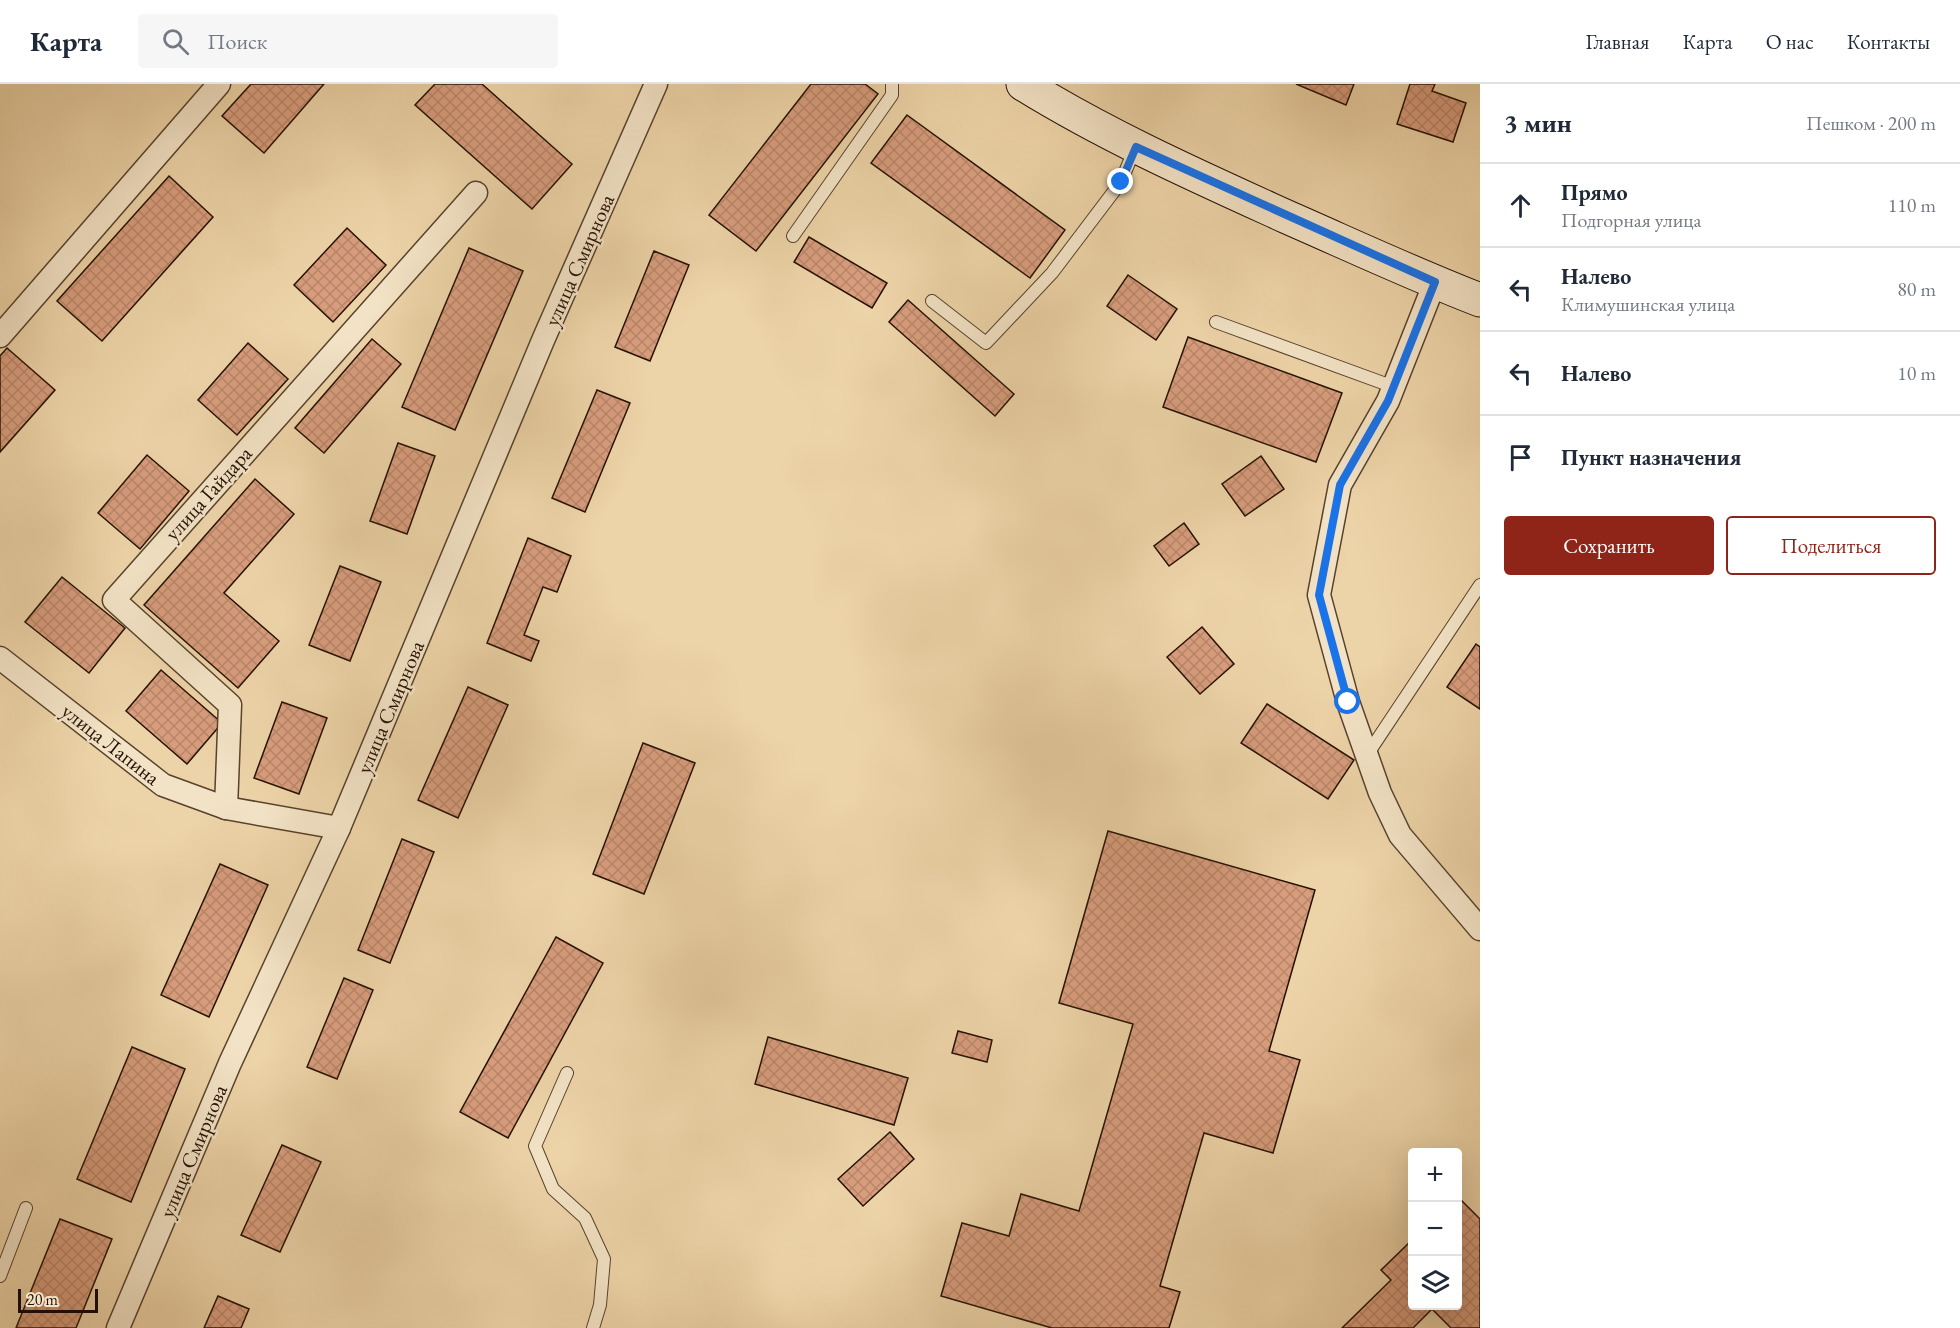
<!DOCTYPE html>
<html lang="ru">
<head>
<meta charset="utf-8">
<style>
  body { margin:0; font-family:"EB Garamond",serif; background:#f6f6f7; color:#1f2937 }
  .controls { position:absolute; right:18px; bottom:18px; display:grid; overflow:hidden; border-radius:6px; box-shadow:0 6px 24px #0002 }
  .controls button { width:54px; height:54px; display:grid; place-items:center; padding:0; border:0; border-bottom:2px solid #e0e1e3; background:#fff; color:#1f2937; font:30px sans-serif }
  .scale { position:absolute; left:18px; bottom:15px; width:80px; box-sizing:border-box; padding-left:6px; border:3px solid #251104; border-top:0; font-size:16px; line-height:21px; white-space:nowrap; color:#251104; -webkit-text-stroke:4px #f3e3c6; paint-order:stroke }
  .stop { position:absolute; width:18px; height:18px; margin:-14px; border:4px solid #1a73e8; border-radius:50%; background:#fff }
  .stop.end { background:#1a73e8; border-color:#fff; box-shadow:0 2px 6px #0008 }
  .list { margin:0; padding:0; list-style:none }
  h2 { display:flex; justify-content:space-between; align-items:center; height:78px; margin:0; padding:0 24px; font-size:26px }
  h2 small { font-size:20px; font-weight:400; color:#747a83 }
  .list li { display:grid; grid-template-columns:39px 1fr auto; gap:18px; align-items:center; box-sizing:border-box; height:84px; padding:0 24px; border-top:2px solid #e0e1e3 }
  .list b { display:block; font-size:22px; white-space:nowrap }
  .list p { margin:0; font-size:20px; white-space:nowrap; color:#747a83 }
  .list em { font-size:20px; font-style:normal; color:#747a83 }
  .actions { display:flex; gap:12px; padding:18px 24px }
  .actions a { flex:1; padding:14px 0; border:2px solid #8f2418; border-radius:6px; text-align:center; font-size:21px; color:#8f2418 }
  .actions .main { background:#8f2418; color:#fff }
  .icon { flex:none; width:33px; height:33px; fill:none; stroke:currentColor; stroke-width:2; stroke-linecap:round; stroke-linejoin:round }
  .map { position:relative; flex:none; width:1480px; height:1244px; overflow:hidden }
  header { display:flex; align-items:center; gap:36px; box-sizing:border-box; height:84px; padding:0 30px; background:#fff; border-bottom:2px solid #e0e1e3 }
  header strong { font-size:28px }
  nav { display:flex; gap:33px; margin-inline-start:auto; font-size:21px }
  .search { width:420px; height:54px; background:#f6f6f7; display:flex; align-items:center; gap:15px; box-sizing:border-box; padding:0 21px; border-radius:6px; color:#747a83; font-size:22px }
  main { display:flex }
  aside { flex:1; background:#fff }
  .map>svg:first-child { display:block }
  .building { fill:url(#building-cross-hatch); stroke:#251104; stroke-width:1.5 }
  .lines { fill:none; stroke-linecap:round; stroke-linejoin:round }
  .lane-casing { stroke:#57422d; stroke-width:14 }
  .street-casing { stroke:#57422d; stroke-width:25 }
  .secondary-casing { stroke:#251104; stroke-width:35 }
  .lane { stroke:#f3e3c6; stroke-width:12 }
  .street { stroke:#f3e3c6; stroke-width:22 }
  .secondary { stroke:#f3e3c6; stroke-width:33 }
  .route { stroke:#1a73e8; stroke-width:8 }
  .labels { text-anchor:middle; dominant-baseline:central; stroke-width:5; stroke-linejoin:round; paint-order:stroke }
  .street-label { font-size:21px; fill:#251104; stroke:#f3e3c6 }
</style>
</head>
<body>
<header>
<strong>Карта</strong>
<div class="search"><svg class="icon" aria-label="search" viewBox="0 0 24 24"><circle cx="10" cy="10" r="6"/><path d="M15 15l6 6"/></svg>Поиск</div>
<nav><a>Главная</a><a>Карта</a><a>О нас</a><a>Контакты</a></nav>
</header>
<main>
<div class="map">
<svg width="1480" height="1244" viewBox="0 0 1480 1244">
  <defs>
    <pattern id="building-cross-hatch" width="8" height="8" patternUnits="userSpaceOnUse" patternTransform="scale(1.5)"><rect width="8" height="8" fill="#d89d7d"/><path d="M0 0l8 8M0 8l8-8" fill="none" stroke="#b9866a"/></pattern>
  </defs>
  <rect width="100%" height="100%" fill="#edd4a8"/>
  <filter id="stains"><feTurbulence type="fractalNoise" baseFrequency=".00333" numOctaves="4"/><feColorMatrix values="0 0 0 0 .2 0 0 0 0 .09 0 0 0 0 .02 0 0 0 .5 -.17"/></filter>
  <radialGradient id="worn" r=".72"><stop offset=".6" stop-color="#630" stop-opacity="0"/><stop offset="1" stop-color="#630" stop-opacity=".3"/></radialGradient>
  <!-- building -->
  <g class="building">
    <path d="M251,0H324L264,69L222,32Z"/>
    <path d="M435,0H482L572,80L532,125L415,21Z"/>
    <path d="M811,0H865L878,10L756,167L709,131Z"/>
    <path d="M1296,0H1354L1346,21Z"/>
    <path d="M1410,0H1435L1432,7L1466,19L1453,58L1397,40Z"/>
    <path d="M907,31L1065,146L1030,194L871,79Z"/>
    <path d="M169,92L213,133L102,257L57,217Z"/>
    <path d="M347,144L386,181L333,238L294,201Z"/>
    <path d="M809,153L887,199L872,224L794,178Z"/>
    <path d="M469,164L523,187L455,346L402,323Z"/>
    <path d="M654,167L689,181L650,277L615,263Z"/>
    <path d="M1128,191L1177,225L1156,256L1107,222Z"/>
    <path d="M908,216L1014,310L995,332L889,238Z"/>
    <path d="M1188,253L1342,309L1316,378L1163,323Z"/>
    <path d="M372,255L401,280L324,369L295,344Z"/>
    <path d="M248,259L288,295L237,351L198,316Z"/>
    <path d="M7,264L55,306L0,368V272Z"/>
    <path d="M597,306L630,319L585,428L552,414Z"/>
    <path d="M398,359L435,372L407,450L370,437Z"/>
    <path d="M147,371L189,407L140,465L98,429Z"/>
    <path d="M1261,372L1284,405L1245,432L1222,400Z"/>
    <path d="M255,395L294,430L224,509L279,557L238,604L144,521Z"/>
    <path d="M1184,439L1199,460L1169,482L1154,462Z"/>
    <path d="M528,454L571,472L557,508L543,503L524,551L539,557L531,577L487,559Z"/>
    <path d="M340,482L381,498L350,577L309,561Z"/>
    <path d="M62,493L125,544L89,589L25,538Z"/>
    <path d="M1202,543L1234,580L1200,610L1167,573Z"/>
    <path d="M1476,560L1480,563V625L1447,603Z"/>
    <path d="M161,586L222,639L187,680L126,627Z"/>
    <path d="M468,603L508,621L458,734L418,716Z"/>
    <path d="M282,618L327,634L299,710L254,694Z"/>
    <path d="M1267,620L1354,676L1328,715L1241,659Z"/>
    <path d="M643,659L695,679L644,810L593,790Z"/>
    <path d="M1108,747L1315,806L1269,967L1300,976L1273,1069L1204,1049L1160,1202L1180,1208L1169,1244H1052L941,1212L962,1139L1009,1152L1021,1110L1079,1127L1133,940L1059,919Z"/>
    <path d="M402,755L434,768L390,879L358,866Z"/>
    <path d="M220,780L268,801L209,933L161,911Z"/>
    <path d="M556,853L603,879L508,1054L460,1028Z"/>
    <path d="M344,894L373,906L337,995L307,983Z"/>
    <path d="M958,947L992,956L987,978L952,969Z"/>
    <path d="M768,953L908,994L894,1041L755,1000Z"/>
    <path d="M132,963L185,985L131,1118L77,1095Z"/>
    <path d="M890,1048L914,1075L863,1122L838,1095Z"/>
    <path d="M282,1061L321,1078L280,1168L241,1151Z"/>
    <path d="M1458,1113L1480,1135V1244H1451L1432,1225L1413,1244H1342L1391,1196L1381,1186L1412,1156V1222H1458Z"/>
    <path d="M60,1135L112,1155L76,1244H16Z"/>
    <path d="M218,1212L249,1225L241,1244H204Z"/>
  </g>
  <g class="lines">
    <!-- lane casing -->
    <g class="lane-casing">
      <g id="lane">
        <path d="M793,152L892,11V0"/>
        <path d="M932,217L986,259L1052,189L1121,98L1135,64"/>
        <path d="M1216,238L1394,303"/>
        <path d="M1367,671L1480,501"/>
        <path d="M567,989L535,1062L553,1105L585,1134L604,1175L600,1221L593,1244"/>
        <path d="M0,1192L26,1124"/>
      </g>
    </g>
    <!-- street casing -->
    <g class="street-casing">
      <g id="street">
        <path d="M1435,198L1388,317L1340,401L1319,511L1348,618L1380,709L1400,751L1480,845"/>
        <path d="M0,252L219,0"/>
        <path d="M0,574L163,701L226,724L339,744"/>
        <path d="M226,724L230,621L114,516L476,109"/>
        <path d="M118,1244L230,979L339,744L544,254L656,0"/>
      </g>
    </g>
    <!-- secondary casing -->
    <g class="secondary-casing">
      <path id="secondary" d="M1023,0C1107,52 1197,92 1287,133C1351,161 1415,191 1480,216"/>
    </g>
    <!-- lane -->
    <use href="#lane" class="lane"/>
    <!-- street -->
    <use href="#street" class="street"/>
    <!-- secondary -->
    <use href="#secondary" class="secondary"/>
  </g>
  <g class="lines">
    <!-- route -->
    <path class="route" d="M1121,98L1136,63L1435,198L1388,317L1340,401L1319,511L1348,618"/>
  </g>
  <g class="labels">
    <!-- street labels -->
    <g class="street-label">
      <text transform="translate(579 176) rotate(-66)">улица Смирнова</text>
      <text transform="translate(208 409) rotate(-48)">улица Гайдара</text>
      <text transform="translate(390 623) rotate(-67)">улица Смирнова</text>
      <text transform="translate(111 660) rotate(38)">улица Лапина</text>
      <text transform="translate(193 1067) rotate(-67)">улица Смирнова</text>
    </g>
  </g>
  <rect width="100%" height="100%" filter="url(#stains)"/>
  <rect width="100%" height="100%" fill="url(#worn)"/>
</svg>
<div class="controls">
<button>+</button>
<button>−</button>
<button><svg class="icon" aria-label="layers" viewBox="0 0 24 24"><path d="M12 4l9 5-9 5-9-5zM3 14l9 5 9-5"/></svg></button>
</div>
<div class="scale">20 m</div>
<div class="stop" style="left:1348px;top:618px"></div>
<div class="stop end" style="left:1121px;top:98px"></div>
</div>
<aside>
<h2>3 мин<small>Пешком · 200 m</small></h2>
<ul class="list">
<li><svg class="icon" aria-label="ahead" viewBox="0 0 24 24"><path d="M12 20V5M6 11l6-6 6 6"/></svg><div><b>Прямо</b><p>Подгорная улица</p></div><em>110 m</em></li>
<li><svg class="icon" aria-label="left" viewBox="0 0 24 24"><path d="M17 20v-9H6M10 6l-5 5 5 5"/></svg><div><b>Налево</b><p>Климушинская улица</p></div><em>80 m</em></li>
<li><svg class="icon" aria-label="left" viewBox="0 0 24 24"><path d="M17 20v-9H6M10 6l-5 5 5 5"/></svg><div><b>Налево</b></div><em>10 m</em></li>
<li><svg class="icon" aria-label="arrive" viewBox="0 0 24 24"><path d="M6 21V4h12l-3 4 3 4H6"/></svg><div><b>Пункт назначения</b></div></li>
</ul>
<div class="actions"><a class="main">Сохранить</a><a>Поделиться</a></div>
</aside>
</main>
</body>
</html>
